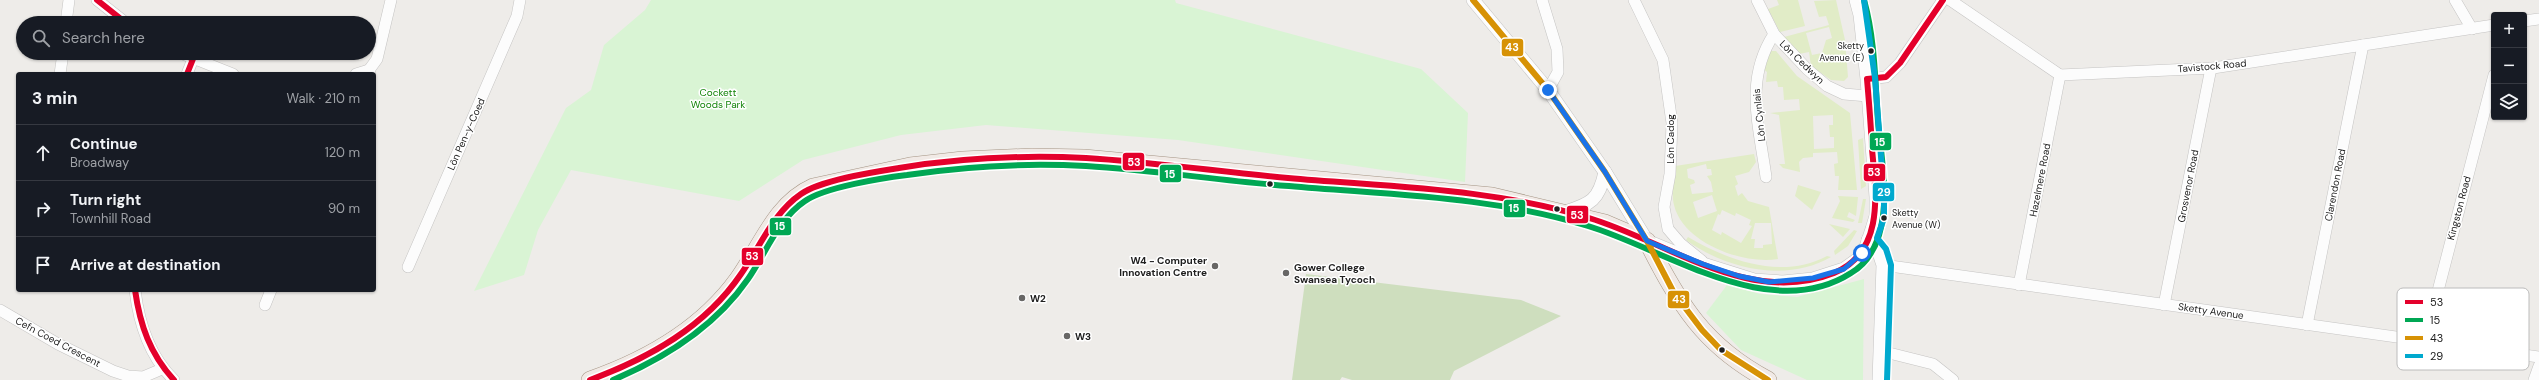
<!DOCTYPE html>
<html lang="en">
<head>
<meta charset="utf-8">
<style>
  body { margin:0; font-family:"DM Sans",sans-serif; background:#242831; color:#f1f3f6 }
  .controls { position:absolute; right:12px; top:12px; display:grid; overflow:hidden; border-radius:4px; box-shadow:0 1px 3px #0004 }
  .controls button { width:36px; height:36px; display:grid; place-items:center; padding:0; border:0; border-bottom:1px solid #363941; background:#171b24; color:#f1f3f6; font:20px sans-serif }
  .stop { position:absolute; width:12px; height:12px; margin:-9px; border:3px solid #1a73e8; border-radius:50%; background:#fff }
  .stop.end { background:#1a73e8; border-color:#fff; box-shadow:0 1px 4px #0008 }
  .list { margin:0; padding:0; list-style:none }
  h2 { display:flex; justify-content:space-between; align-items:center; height:52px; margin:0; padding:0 16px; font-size:17px }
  h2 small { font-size:13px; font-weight:400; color:#9ea1a6 }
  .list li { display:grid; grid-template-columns:26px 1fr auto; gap:12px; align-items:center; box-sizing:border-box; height:56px; padding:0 16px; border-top:1px solid #363941 }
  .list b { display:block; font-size:15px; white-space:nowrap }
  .list p { margin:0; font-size:13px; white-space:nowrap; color:#9ea1a6 }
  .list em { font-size:13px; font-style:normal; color:#9ea1a6 }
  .icon { flex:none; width:22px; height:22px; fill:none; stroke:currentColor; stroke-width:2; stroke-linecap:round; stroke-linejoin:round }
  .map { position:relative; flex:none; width:2539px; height:380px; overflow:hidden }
  .search { position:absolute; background:#171b24; box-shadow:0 1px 3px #0004; left:16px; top:16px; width:360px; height:44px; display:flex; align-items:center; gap:10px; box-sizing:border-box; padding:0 14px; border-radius:22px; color:#9ea1a6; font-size:15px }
  .panel { position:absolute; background:#171b24; box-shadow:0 1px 3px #0004; left:16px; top:72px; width:360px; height:220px; border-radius:4px }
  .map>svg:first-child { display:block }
  .grass { fill:#e1ecc7; fill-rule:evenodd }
  .forest { fill:#cedebe }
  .park { fill:#d9f4d4 }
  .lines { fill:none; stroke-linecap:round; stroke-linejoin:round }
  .minor-casing { stroke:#c5c4c3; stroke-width:12 }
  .tertiary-casing { stroke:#c5c4c3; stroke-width:14 }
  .primary-casing { stroke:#a59585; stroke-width:18 }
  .minor { stroke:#fcfcfc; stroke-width:11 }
  .tertiary { stroke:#fcfcfc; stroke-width:13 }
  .primary { stroke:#f1eae6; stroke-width:17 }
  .bus-1-casing { stroke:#fff; stroke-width:9 }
  .bus-2-casing { stroke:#fff; stroke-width:9 }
  .bus-3-casing { stroke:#fff; stroke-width:9 }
  .bus-4-casing { stroke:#fff; stroke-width:9 }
  .bus-1 { stroke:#e4002b; stroke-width:6 }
  .bus-2 { stroke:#00a754; stroke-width:6 }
  .bus-3 { stroke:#d79205; stroke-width:6 }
  .bus-4 { stroke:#00a9ce; stroke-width:6 }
  .route { stroke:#1a73e8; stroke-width:5 }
  .bus-dot { fill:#202020; stroke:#fff; stroke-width:1.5 }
  .poi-dot { fill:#686766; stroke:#fff; stroke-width:1.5 }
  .labels { text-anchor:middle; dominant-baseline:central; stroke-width:3; stroke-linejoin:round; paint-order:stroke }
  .bus-label { font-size:9px; fill:#202020; stroke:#fff; text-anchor:end }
  .street-label { font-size:10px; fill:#202020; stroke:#fff }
  .park-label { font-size:10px; fill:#128408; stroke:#fff }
  .poi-label { font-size:10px; font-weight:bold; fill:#202020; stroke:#fff; text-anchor:start }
  .key { fill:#fff; stroke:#bcbcbc; stroke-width:1 }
  .key-label { font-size:11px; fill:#202020 }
  .line-badge { stroke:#fff; stroke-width:1.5 }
  .badge-label { font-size:11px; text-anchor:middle; font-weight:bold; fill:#fff }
</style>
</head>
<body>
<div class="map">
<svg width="2539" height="380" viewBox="0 0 2539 380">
  <rect width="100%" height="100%" fill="#eeece9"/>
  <!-- grass -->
  <g class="grass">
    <path d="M1777,0H1798L1805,26L1780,32L1768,9L1779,5Z"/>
    <path d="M1836,0L1845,40L1848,77L1844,81L1831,80L1811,66L1809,52L1799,54L1784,37L1829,25L1826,16L1819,17L1814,1ZM1829,27L1832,38L1826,40L1822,53L1812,55L1806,33Z"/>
    <path d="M1770,51H1776L1797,76L1850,113L1857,190H1838L1839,176H1835L1834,164L1838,163L1837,152L1813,153V157L1803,158L1799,162L1800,172L1783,168L1779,164H1785L1779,115L1770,113L1800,110L1799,99L1784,100L1783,87H1778L1777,81L1766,82L1767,72L1763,69ZM1833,115V125H1829L1830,137H1834V148L1814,149L1813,116Z"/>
    <path d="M1863,138L1866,186L1861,189L1858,140Z"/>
    <path d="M1754,154L1756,162L1749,172L1735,176L1738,184L1735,186L1738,196L1742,193L1748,201L1769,207L1778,259C1743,265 1683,243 1674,205C1671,193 1674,178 1675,166ZM1706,164L1707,169H1711L1712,175L1707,176L1711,182L1713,192L1692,194L1690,185L1695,183L1694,180L1688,178L1687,169ZM1712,195L1717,211L1698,218L1693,202ZM1722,210L1735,216L1736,213L1751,220L1749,225L1752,226L1741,243L1722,232L1721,235L1712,230L1718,214L1720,215ZM1755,223H1771L1772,244L1763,245V248H1754L1755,239H1751Z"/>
    <path d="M1798,185L1821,192L1812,210L1795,196Z"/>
    <path d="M1838,196L1858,197L1856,216L1849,212L1847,217L1855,220L1853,222L1832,218L1840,201Z"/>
    <path d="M1863,199H1866L1862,223H1858Z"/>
    <path d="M1829,224L1850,229L1843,237Z"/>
    <path d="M1854,230L1857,231L1848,246L1835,255L1834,251Z"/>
    <path d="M1688,237C1729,261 1782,280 1827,256L1831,257C1786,283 1726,269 1686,240Z"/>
    <path d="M1889,287H1893L1892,349L1888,343Z"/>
  </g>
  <!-- forest -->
  <path class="forest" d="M1306,274L1521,300L1561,316L1454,371L1450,380H1352L1342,377L1340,380H1292Z"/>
  <!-- park -->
  <g class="park">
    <path d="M651,0H1175L1176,3L1421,69L1468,113L1465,182L1178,140L986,125L901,135L803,160L739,201L571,170L538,230L524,275L474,291L566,108L591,90L604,45L645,10Z"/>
    <path d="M1864,279L1863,380H1807L1741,350L1706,313L1727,285L1760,294L1797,297Z"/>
  </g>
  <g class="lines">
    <!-- minor casing -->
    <g class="minor-casing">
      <g id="minor">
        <path d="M97,0L126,23"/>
        <path d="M1542,0L1557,49L1558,72L1548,90"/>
        <path d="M1634,0L1663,60L1672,123L1670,174L1664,207L1668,229L1681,244L1702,261"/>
        <path d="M1757,0L1774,34L1807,69L1827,86L1844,94L1868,96"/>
        <path d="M1950,0L2060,75L2213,68L2494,25"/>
        <path d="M2455,0L2472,29"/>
        <path d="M2524,21L2539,19"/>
        <path d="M66,23L69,0"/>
        <path d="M180,53L233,74"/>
        <path d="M60,74L63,53"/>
        <path d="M187,74L193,59"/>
        <path d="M356,74L369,70"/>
        <path d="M370,74L369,70L377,59L391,0"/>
        <path d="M1867,79L1886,77L1900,63L1943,0"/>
        <path d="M1766,177C1759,125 1744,80 1774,34"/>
        <path d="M1883,265L2539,357"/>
        <path d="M408,267L517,16L520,0"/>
        <path d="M2019,285L2060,75"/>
        <path d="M135,290C139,324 149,356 174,380"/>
        <path d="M265,305L271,290"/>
        <path d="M2164,305L2211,68"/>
        <path d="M0,310L58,344L113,371L128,376L143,377L162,369"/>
        <path d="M2307,325L2363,45"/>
        <path d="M2425,341L2494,75"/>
        <path d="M1881,351L1933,364L1953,380"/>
        <path d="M2534,380L2539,366"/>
      </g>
    </g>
    <!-- tertiary casing -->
    <g class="tertiary-casing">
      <g id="tertiary">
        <path d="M1473,0L1548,90L1605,172L1647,241L1703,264L1754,280L1783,282L1813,279L1844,269L1858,259L1866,247L1872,229L1876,216V197L1867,79L1860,15L1856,0"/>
        <path d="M1565,212C1591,204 1599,200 1605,172"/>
        <path d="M1868,240L1879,253L1883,265L1879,380"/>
      </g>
    </g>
    <!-- primary casing -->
    <g class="primary-casing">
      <path id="primary" d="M590,380C647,360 702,329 738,279C761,247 775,204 813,187L910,166L963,160L1032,157L1084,158L1492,196L1605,223L1647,241C1679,304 1704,346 1768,380"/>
    </g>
    <!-- minor -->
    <use href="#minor" class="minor"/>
    <!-- tertiary -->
    <use href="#tertiary" class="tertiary"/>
    <!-- primary -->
    <use href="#primary" class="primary"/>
    <!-- bus-1 casing -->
    <g class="bus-1-casing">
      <g id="bus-1">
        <path d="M97,0L126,23"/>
        <path d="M180,53L193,59L187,74"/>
        <path d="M135,290C140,325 150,354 174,380"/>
        <path d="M590,380C649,358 705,327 741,274C760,247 773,213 801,194C821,180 874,172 899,168C960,158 1024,155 1086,158C1153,162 1221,172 1288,178C1389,187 1492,188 1589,218C1667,241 1749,307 1834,273C1885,252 1876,193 1872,149C1871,126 1869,102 1867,79L1886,77L1900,63L1943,0"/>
      </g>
    </g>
    <!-- bus-2 casing -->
    <g class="bus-2-casing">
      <path id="bus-2" d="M613,380C665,358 715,327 748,279C766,253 778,219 805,201C825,187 883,178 907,175C966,166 1027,163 1086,166C1154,170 1222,181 1289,186C1389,195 1491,196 1588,226C1665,249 1770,325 1851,273C1865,265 1874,251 1879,235C1890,199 1881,158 1878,121C1875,81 1875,39 1864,0"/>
    </g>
    <!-- bus-3 casing -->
    <g class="bus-3-casing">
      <path id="bus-3" d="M1473,0L1548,90L1605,172L1647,241L1674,293L1702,330L1721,350L1768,380"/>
    </g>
    <!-- bus-4 casing -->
    <g class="bus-4-casing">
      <path id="bus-4" d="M1864,0L1875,78L1884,196V218L1877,238L1886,249L1891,265L1887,380"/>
    </g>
    <!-- bus-1 -->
    <use href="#bus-1" class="bus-1"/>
    <!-- bus-2 -->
    <use href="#bus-2" class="bus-2"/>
    <!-- bus-3 -->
    <use href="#bus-3" class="bus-3"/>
    <!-- bus-4 -->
    <use href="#bus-4" class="bus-4"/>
  </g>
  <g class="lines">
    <!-- route -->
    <path class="route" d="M1548,90L1605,172L1647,241L1703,264L1739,276L1769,282L1813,278L1844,269L1862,253"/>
  </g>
  <!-- markers -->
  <g class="bus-dot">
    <circle cx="1871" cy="51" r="3.5"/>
    <circle cx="1270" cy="184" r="3.5"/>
    <circle cx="1557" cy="209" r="3.5"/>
    <circle cx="1884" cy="218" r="3.5"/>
    <circle cx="1722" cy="350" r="3.5"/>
  </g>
  <g class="poi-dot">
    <circle cx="1215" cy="266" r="4"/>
    <circle cx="1286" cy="273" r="4"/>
    <circle cx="1022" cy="298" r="4"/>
    <circle cx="1067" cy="336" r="4"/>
  </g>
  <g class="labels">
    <!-- bus labels -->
    <g class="bus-label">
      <text x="1864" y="46">Sketty<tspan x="1864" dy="12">Avenue (E)</tspan></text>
      <text x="1892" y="213" text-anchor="start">Sketty<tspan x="1892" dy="12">Avenue (W)</tspan></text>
    </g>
    <!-- street labels -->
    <g class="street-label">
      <text transform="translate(1802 62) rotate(44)">Lôn Cedwyn</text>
      <text transform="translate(2212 66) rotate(-5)">Tavistock Road</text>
      <text transform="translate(1759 115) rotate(-96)">Lôn Cynlais</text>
      <text transform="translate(466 134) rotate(-66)">Lôn Pen-y-Coed</text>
      <text transform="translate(1670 139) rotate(-90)">Lôn Cadog</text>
      <text transform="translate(2040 180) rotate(-79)">Hazelmere Road</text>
      <text transform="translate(2335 185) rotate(-79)">Clarendon Road</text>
      <text transform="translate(2188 186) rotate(-79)">Grosvenor Road</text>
      <text transform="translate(2459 208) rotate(-75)">Kingston Road</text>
      <text transform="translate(2211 311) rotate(8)">Sketty Avenue</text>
      <text transform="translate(58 342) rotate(28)">Cefn Coed Crescent</text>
    </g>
    <!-- park labels -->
    <g class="park-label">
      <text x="718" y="92">Cockett<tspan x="718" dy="12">Woods Park</tspan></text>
    </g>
    <!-- poi labels -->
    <g class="poi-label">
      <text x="1207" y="260" text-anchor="end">W4 - Computer<tspan x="1207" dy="12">Innovation Centre</tspan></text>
      <text x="1294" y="267">Gower College<tspan x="1294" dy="12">Swansea Tycoch</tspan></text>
      <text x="1030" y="298">W2</text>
      <text x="1075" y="336">W3</text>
    </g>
  </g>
  <!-- legend -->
  <rect x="2397" y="288" width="132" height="82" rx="6" class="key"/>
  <rect x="2405" y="300" width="18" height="4" fill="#e4002b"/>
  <rect x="2405" y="318" width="18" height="4" fill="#00a754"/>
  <rect x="2405" y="336" width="18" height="4" fill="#d79205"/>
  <rect x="2405" y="354" width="18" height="4" fill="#00a9ce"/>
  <g class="key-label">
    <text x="2430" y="306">53</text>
    <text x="2430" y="324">15</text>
    <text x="2430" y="342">43</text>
    <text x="2430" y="360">29</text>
  </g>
  <g class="line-badge">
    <rect x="1501" y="38" width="23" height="19" rx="4" fill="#d79205"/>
    <rect x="1869" y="132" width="23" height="19" rx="4" fill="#00a754"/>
    <rect x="1122" y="152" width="23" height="19" rx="4" fill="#e4002b"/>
    <rect x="1863" y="163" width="23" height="19" rx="4" fill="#e4002b"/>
    <rect x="1159" y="164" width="23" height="19" rx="4" fill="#00a754"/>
    <rect x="1872" y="182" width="23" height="20" rx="4" fill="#00a9ce"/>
    <rect x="1503" y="199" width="23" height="19" rx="4" fill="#00a754"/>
    <rect x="1566" y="205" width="23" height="19" rx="4" fill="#e4002b"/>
    <rect x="769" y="217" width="23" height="19" rx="4" fill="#00a754"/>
    <rect x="741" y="247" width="23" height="19" rx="4" fill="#e4002b"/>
    <rect x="1667" y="290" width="23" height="19" rx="4" fill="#d79205"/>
  </g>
  <g class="badge-label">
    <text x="1512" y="51">43</text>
    <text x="1880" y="146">15</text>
    <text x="1134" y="166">53</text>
    <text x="1874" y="176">53</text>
    <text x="1170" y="178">15</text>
    <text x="1884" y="196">29</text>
    <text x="1514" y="212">15</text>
    <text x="1577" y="219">53</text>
    <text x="780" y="230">15</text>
    <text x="752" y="260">53</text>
    <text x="1679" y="303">43</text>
  </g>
</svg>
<div class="controls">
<button>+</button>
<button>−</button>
<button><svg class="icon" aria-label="layers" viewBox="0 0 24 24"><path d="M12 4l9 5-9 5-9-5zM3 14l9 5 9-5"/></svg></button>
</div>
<div class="stop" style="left:1862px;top:253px"></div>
<div class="stop end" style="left:1548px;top:90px"></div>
<div class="search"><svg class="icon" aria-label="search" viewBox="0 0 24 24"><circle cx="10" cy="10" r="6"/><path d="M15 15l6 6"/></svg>Search here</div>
<section class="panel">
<h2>3 min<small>Walk · 210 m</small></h2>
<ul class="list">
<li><svg class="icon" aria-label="ahead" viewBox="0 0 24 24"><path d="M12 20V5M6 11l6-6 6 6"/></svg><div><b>Continue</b><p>Broadway</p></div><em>120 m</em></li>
<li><svg class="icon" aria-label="right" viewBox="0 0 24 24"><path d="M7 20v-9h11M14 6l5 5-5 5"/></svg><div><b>Turn right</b><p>Townhill Road</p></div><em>90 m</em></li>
<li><svg class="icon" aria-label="arrive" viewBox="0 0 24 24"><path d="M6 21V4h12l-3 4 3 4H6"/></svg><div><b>Arrive at destination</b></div></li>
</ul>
</section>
</div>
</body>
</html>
